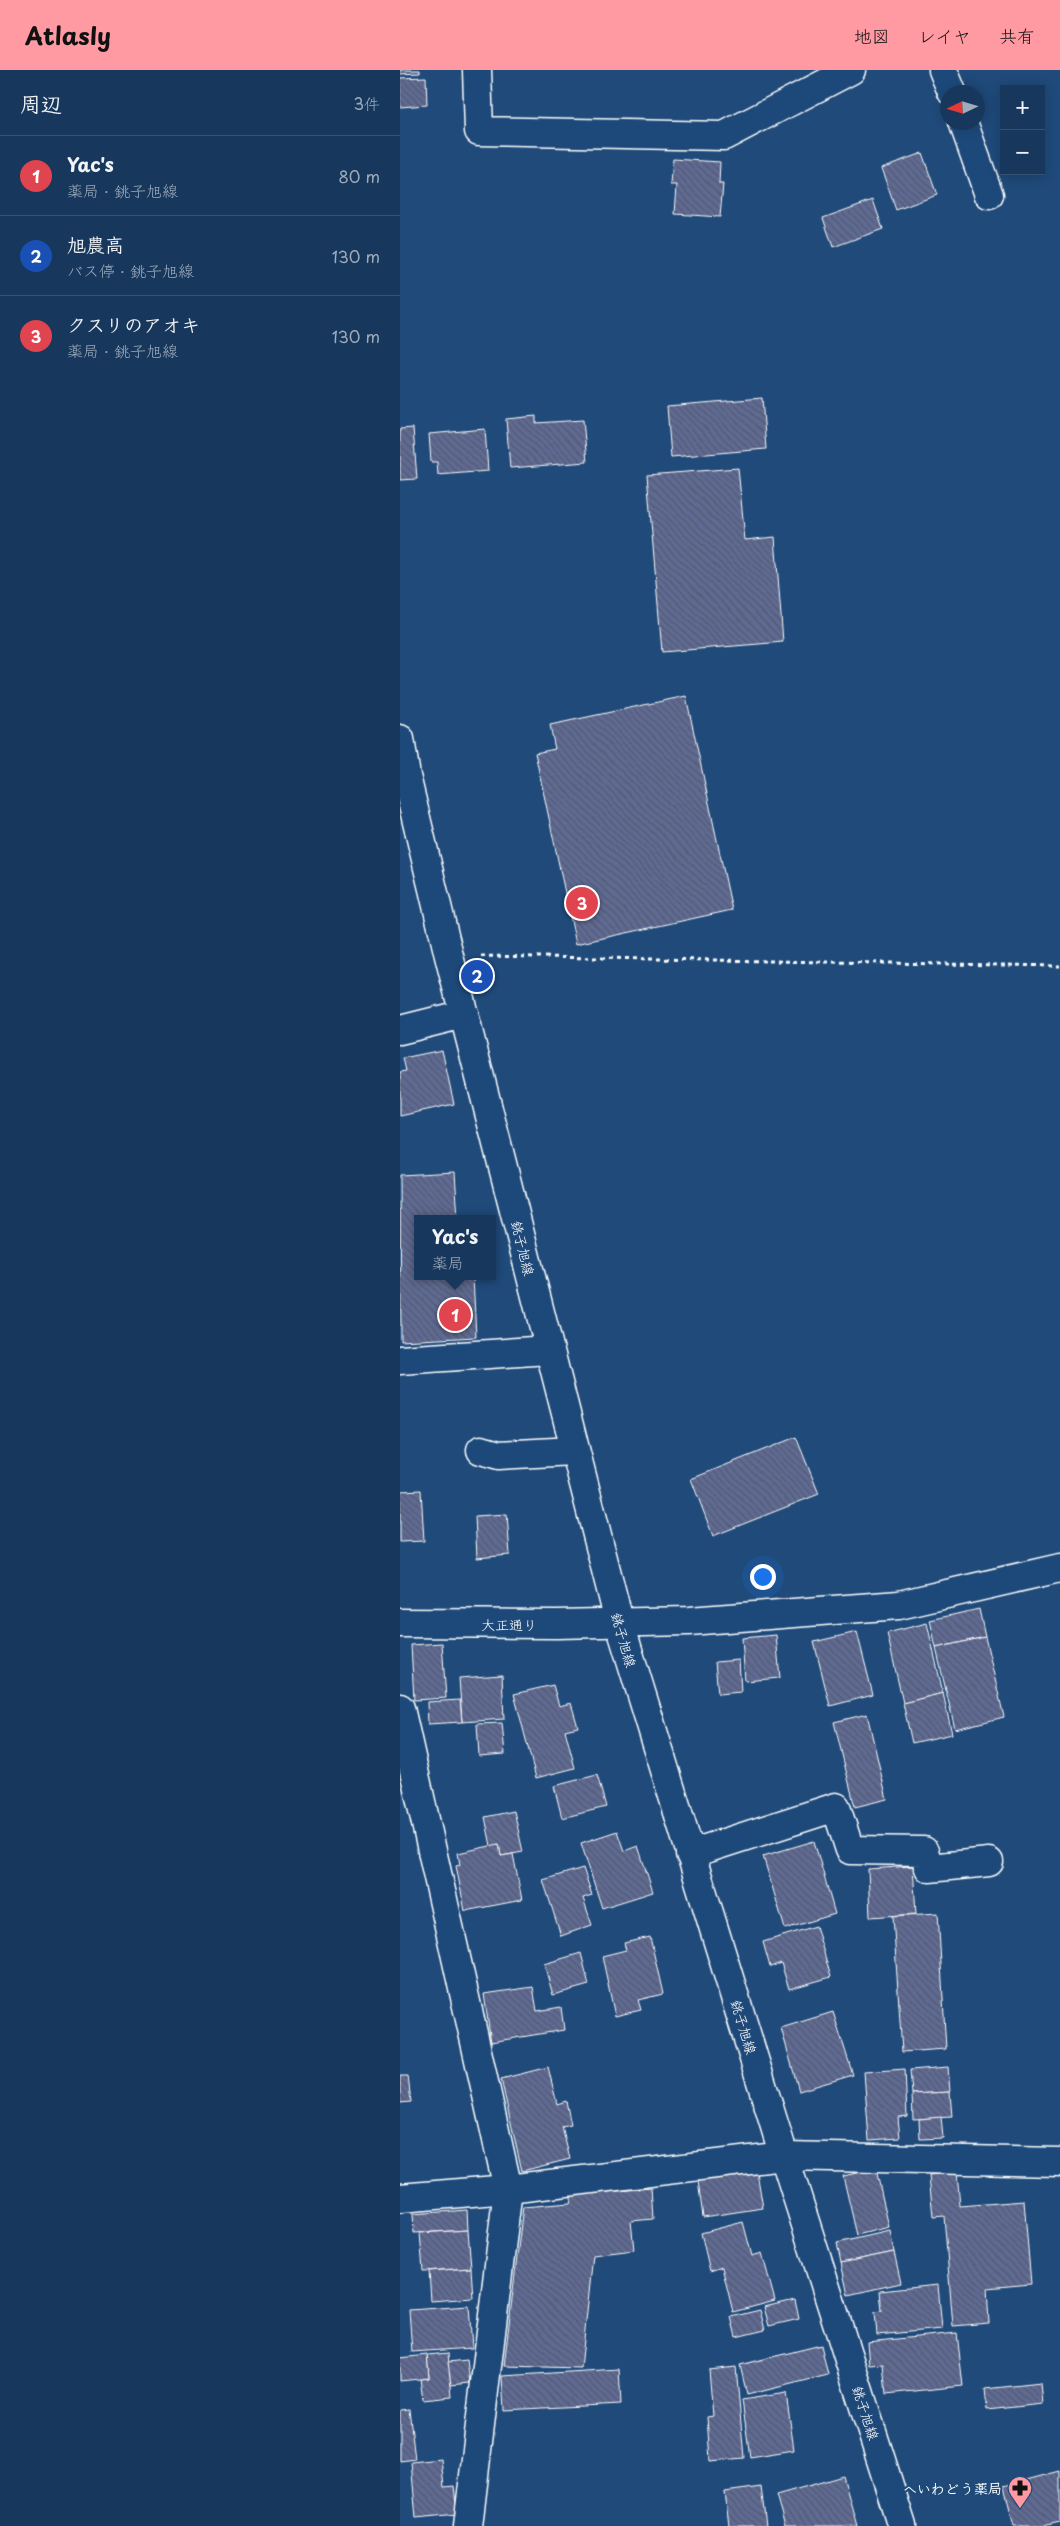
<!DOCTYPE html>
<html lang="ja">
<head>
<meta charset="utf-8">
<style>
  body { margin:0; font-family:"Playpen Sans","Klee One",sans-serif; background:#244365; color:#f1f3f6 }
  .controls { position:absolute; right:15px; top:15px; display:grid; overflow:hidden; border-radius:0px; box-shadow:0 2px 12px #0003 }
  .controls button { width:45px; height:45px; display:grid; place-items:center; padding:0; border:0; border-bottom:1px solid #365272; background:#17385c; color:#f1f3f6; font:25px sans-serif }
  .compass { position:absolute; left:540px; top:15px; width:45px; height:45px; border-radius:50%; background:#17385c; box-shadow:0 2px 12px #0003; rotate:266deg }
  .you { position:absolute; left:362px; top:1506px; width:18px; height:18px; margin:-12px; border:4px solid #fff; border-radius:50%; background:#1a73e8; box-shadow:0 0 0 8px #1a73e833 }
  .badge { display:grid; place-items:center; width:32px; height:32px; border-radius:50%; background:#ff9aa2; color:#fff; font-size:16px; font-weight:700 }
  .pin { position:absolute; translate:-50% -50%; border:2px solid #fff; box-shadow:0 1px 5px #0006 }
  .popup { position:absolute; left:14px; top:1145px; width:82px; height:65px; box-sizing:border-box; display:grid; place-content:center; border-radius:0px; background:#17385c; filter:drop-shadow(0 1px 4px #0005); font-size:16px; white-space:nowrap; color:#9eacbb }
  .popup b { font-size:19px; color:#f1f3f6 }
  .popup::after { content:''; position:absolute; left:50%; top:100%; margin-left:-10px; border:10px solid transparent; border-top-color:#17385c }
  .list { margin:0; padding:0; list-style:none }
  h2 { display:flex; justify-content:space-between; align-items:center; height:65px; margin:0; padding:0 20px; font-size:21px }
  h2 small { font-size:16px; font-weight:400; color:#9eacbb }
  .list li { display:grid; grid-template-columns:32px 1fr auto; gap:15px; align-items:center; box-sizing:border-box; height:80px; padding:0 20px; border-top:1px solid #365272 }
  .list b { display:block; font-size:19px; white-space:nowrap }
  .list p { margin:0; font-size:16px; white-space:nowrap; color:#9eacbb }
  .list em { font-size:16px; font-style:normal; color:#9eacbb }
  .map { position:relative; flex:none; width:660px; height:2456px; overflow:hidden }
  header { display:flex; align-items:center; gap:30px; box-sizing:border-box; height:70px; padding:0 25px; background:#ff9aa2; color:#111 }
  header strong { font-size:24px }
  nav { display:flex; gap:28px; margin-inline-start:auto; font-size:18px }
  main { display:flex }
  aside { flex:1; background:#17385c }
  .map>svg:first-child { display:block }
  .building { fill:url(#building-back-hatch); stroke:#fff }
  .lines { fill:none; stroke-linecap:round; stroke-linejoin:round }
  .minor-casing { stroke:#fff; stroke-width:31 }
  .major-casing { stroke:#fff; stroke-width:31 }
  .path { stroke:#fff; stroke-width:3; stroke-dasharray:4 4; stroke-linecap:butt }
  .minor { stroke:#1f4a7a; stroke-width:28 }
  .major { stroke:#1f4a7a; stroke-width:28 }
  .labels { text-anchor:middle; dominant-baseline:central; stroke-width:4; stroke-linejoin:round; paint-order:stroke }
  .street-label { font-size:14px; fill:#fff; stroke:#1f4a7a }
  .poi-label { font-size:14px; font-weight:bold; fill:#fff; stroke:#1f4a7a; text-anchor:end }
</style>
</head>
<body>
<header>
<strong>Atlasly</strong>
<nav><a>地図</a><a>レイヤ</a><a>共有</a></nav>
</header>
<main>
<aside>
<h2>周辺<small>3件</small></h2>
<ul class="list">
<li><span class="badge" style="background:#e0444e">1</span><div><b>Yac's</b><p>薬局 · 銚子旭線</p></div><em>80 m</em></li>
<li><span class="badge" style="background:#1a4fb4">2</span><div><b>旭農高</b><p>バス停 · 銚子旭線</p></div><em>130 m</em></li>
<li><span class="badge" style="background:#e0444e">3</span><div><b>クスリのアオキ</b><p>薬局 · 銚子旭線</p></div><em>130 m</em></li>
</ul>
</aside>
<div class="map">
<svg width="660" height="2456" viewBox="0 0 660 2456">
  <defs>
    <pattern id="building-back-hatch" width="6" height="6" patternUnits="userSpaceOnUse" patternTransform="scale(1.25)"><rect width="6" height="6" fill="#5f6b95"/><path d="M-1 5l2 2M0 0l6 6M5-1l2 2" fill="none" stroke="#545869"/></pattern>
  </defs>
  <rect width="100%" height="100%" fill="#1f4a7a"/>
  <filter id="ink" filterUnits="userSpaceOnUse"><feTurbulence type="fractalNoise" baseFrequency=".02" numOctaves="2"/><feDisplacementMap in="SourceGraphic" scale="10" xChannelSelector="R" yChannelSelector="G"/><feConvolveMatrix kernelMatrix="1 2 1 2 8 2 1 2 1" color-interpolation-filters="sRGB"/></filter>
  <g filter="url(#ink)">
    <!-- building -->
    <g class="building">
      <path d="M0,0H20V3L0,4Z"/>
      <path d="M26,7L27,35L0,37V8Z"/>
      <path d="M522,83L537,125L496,140L481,98Z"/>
      <path d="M273,89L320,92L319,114H323L320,147L275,144L277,115H271Z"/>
      <path d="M473,130L483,159L433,177L423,148Z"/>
      <path d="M362,328L366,379L271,387L267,336Z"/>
      <path d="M136,346V353L183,350L187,392L110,398L106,349Z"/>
      <path d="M13,358L17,409L0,410V359Z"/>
      <path d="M85,359L88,401L38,405L37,392H31L29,364Z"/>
      <path d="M338,398L345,470L375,467L383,572L262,582L247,405Z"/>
      <path d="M286,626L332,840L176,874L135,683L155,679L150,655Z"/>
      <path d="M42,980L54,1034L0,1046V1002L6,1001L3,988Z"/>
      <path d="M55,1102L58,1149H18V1206H73L76,1267L1,1271L0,1105Z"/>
      <path d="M396,1367L419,1424L313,1466L291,1409Z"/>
      <path d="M21,1420L24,1471L0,1472V1421Z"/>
      <path d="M107,1444L110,1485L77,1488L75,1446Z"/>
      <path d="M579,1539L585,1567L536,1578L530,1550Z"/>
      <path d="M527,1553L543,1623L503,1633L487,1563Z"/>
      <path d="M457,1562L473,1625L430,1636L414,1572Z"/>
      <path d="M376,1565L380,1608L345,1611L342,1568Z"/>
      <path d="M585,1567L604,1647L555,1659L536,1578Z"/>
      <path d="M42,1573L46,1628L14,1630L11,1575Z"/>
      <path d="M339,1590L341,1622L318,1624L315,1592Z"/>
      <path d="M102,1605L104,1649L62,1652L59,1608Z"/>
      <path d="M153,1615L159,1636L171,1633L178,1657L165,1660L175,1698L136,1708L114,1624Z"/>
      <path d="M543,1623L552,1664L512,1673L503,1633Z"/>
      <path d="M60,1630L62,1652L28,1654L27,1632Z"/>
      <path d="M467,1644L487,1729L455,1737L434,1652Z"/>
      <path d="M102,1653L105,1684L79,1686L77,1654Z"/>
      <path d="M197,1705L206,1737L162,1748L154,1716Z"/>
      <path d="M114,1741L123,1782L101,1786L99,1774L91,1776L85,1747Z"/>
      <path d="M217,1761L224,1781L238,1776L253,1822L202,1838L181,1773Z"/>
      <path d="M414,1771L435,1844L385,1859L363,1786Z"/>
      <path d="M99,1774L101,1786L113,1784L122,1830L65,1841L56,1796L60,1795L58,1783Z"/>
      <path d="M513,1796L516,1844L470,1847L468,1799Z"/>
      <path d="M183,1798L192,1825L183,1828L192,1855L161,1866L143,1810Z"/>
      <path d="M538,1843L546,1979L502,1982L493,1846Z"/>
      <path d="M416,1856L431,1907L389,1919L381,1893L370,1897L363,1872Z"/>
      <path d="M250,1867L263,1924L238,1930L241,1940L215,1946L202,1886L226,1880L224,1873Z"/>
      <path d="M181,1883L189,1915L153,1925L144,1894Z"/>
      <path d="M133,1917L137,1941L161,1937L164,1960L91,1972L84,1924Z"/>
      <path d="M433,1942L453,2005L399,2021L381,1958Z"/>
      <path d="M148,1997L157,2034L166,2031L171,2055L162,2057L170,2089L122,2101L101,2009Z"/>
      <path d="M548,1997L550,2022L512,2024L510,2000Z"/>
      <path d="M505,1999L507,2046L498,2047L500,2068L469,2070L464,2002Z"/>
      <path d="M0,2006H8L11,2032L0,2033Z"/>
      <path d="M550,2022L552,2047L513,2049L512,2024Z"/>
      <path d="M541,2047L543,2068L520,2069L519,2049Z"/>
      <path d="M476,2099L489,2157L457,2165L443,2106Z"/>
      <path d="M357,2102L363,2138L303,2147L298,2111Z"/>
      <path d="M557,2102L560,2136L624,2131L631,2214L587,2218L589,2253L553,2256L544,2146L533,2147L529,2105Z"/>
      <path d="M251,2118L253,2149L231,2151L234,2180L193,2185L181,2298L104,2296L123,2137L170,2133L172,2125Z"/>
      <path d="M67,2140L68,2160L14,2163L13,2144Z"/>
      <path d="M343,2152L352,2186L362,2183L375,2231L333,2242L322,2197L310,2201L301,2163Z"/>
      <path d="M68,2160L71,2198L23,2201L20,2163Z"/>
      <path d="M490,2161L494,2182L441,2193L437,2173Z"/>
      <path d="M494,2182L501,2213L448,2225L441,2193Z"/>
      <path d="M71,2198L73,2228L31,2231L29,2201Z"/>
      <path d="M538,2215L542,2259L477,2265L475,2242L482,2241L480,2221Z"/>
      <path d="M395,2230L399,2249L369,2256L364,2237Z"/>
      <path d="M69,2236L72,2278L12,2282L9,2240Z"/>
      <path d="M360,2240L365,2260L336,2267L331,2247Z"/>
      <path d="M557,2263L563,2316L486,2324L483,2294L469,2295L467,2272Z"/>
      <path d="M421,2275L428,2305L347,2325L340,2295Z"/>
      <path d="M48,2283L52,2327L23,2330L20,2309L29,2308L27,2285Z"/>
      <path d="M27,2285L29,2308L0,2311V2288Z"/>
      <path d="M67,2290L70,2313L51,2315L48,2292Z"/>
      <path d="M336,2297L344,2388L310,2391L307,2347L313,2346L309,2300Z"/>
      <path d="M219,2299L221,2334L104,2340L102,2306Z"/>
      <path d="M641,2313L643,2334L587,2340L585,2319Z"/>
      <path d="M386,2323L394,2380L350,2387L342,2330Z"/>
      <path d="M9,2339L15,2389L0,2391V2340Z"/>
      <path d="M41,2389L44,2417L54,2416L57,2444L16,2448L11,2392Z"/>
      <path d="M660,2401V2452L643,2456H614L604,2416Z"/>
      <path d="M443,2406L457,2456H385L376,2425Z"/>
      <path d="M361,2417L366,2456H329L325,2422Z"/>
    </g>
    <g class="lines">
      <!-- minor casing -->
      <g class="minor-casing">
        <g id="minor">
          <path d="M77,0L79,61L324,66L451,0"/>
          <path d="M543,0L552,22"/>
          <path d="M563,52L589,125"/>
          <path d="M0,960L64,944"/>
          <path d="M0,1290L148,1280"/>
          <path d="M81,1380L99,1385L174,1381"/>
          <path d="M0,1553L157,1554L289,1551L499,1535L660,1498"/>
          <path d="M0,1638L108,2119L68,2456"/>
          <path d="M290,1784L436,1737L450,1780L524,1781L529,1798L589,1792"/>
          <path d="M0,2128L108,2119L384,2086L660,2092"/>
        </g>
      </g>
      <!-- major casing -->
      <g class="major-casing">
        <path id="major" d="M0,669L6,706L49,886L219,1551L384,2086L502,2456"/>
      </g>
      <!-- path -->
      <path class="path" d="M81,886L660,896"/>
      <!-- minor -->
      <use href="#minor" class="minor"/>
      <!-- major -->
      <use href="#major" class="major"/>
    </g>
  </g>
  <!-- icons -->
  <defs>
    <g id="pharmacy-pin" transform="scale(1.25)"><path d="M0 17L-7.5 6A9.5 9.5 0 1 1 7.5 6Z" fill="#ff9aa2" stroke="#1f4a7a"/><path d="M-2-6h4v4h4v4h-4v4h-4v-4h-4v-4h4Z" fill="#111"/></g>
  </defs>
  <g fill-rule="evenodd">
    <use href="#pharmacy-pin" x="620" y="2418"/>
  </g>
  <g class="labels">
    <!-- street labels -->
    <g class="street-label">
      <text transform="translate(123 1178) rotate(76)">銚子旭線</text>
      <text x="109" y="1554">大正通り</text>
      <text transform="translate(224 1570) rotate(74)">銚子旭線</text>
      <text transform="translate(344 1957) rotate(73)">銚子旭線</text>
      <text transform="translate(466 2343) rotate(72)">銚子旭線</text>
    </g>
    <!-- poi labels -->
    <g class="poi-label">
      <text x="602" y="2418">へいわどう薬局</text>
    </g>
  </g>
</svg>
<div class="controls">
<button>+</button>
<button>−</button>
</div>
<svg class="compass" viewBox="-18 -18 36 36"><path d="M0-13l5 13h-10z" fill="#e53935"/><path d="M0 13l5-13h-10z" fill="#9eacbb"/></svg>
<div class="you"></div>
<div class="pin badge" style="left:55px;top:1245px;background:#e0444e">1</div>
<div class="popup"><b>Yac's</b>薬局</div>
<div class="pin badge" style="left:77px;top:906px;background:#1a4fb4">2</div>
<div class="pin badge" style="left:182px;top:833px;background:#e0444e">3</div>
</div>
</main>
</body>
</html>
